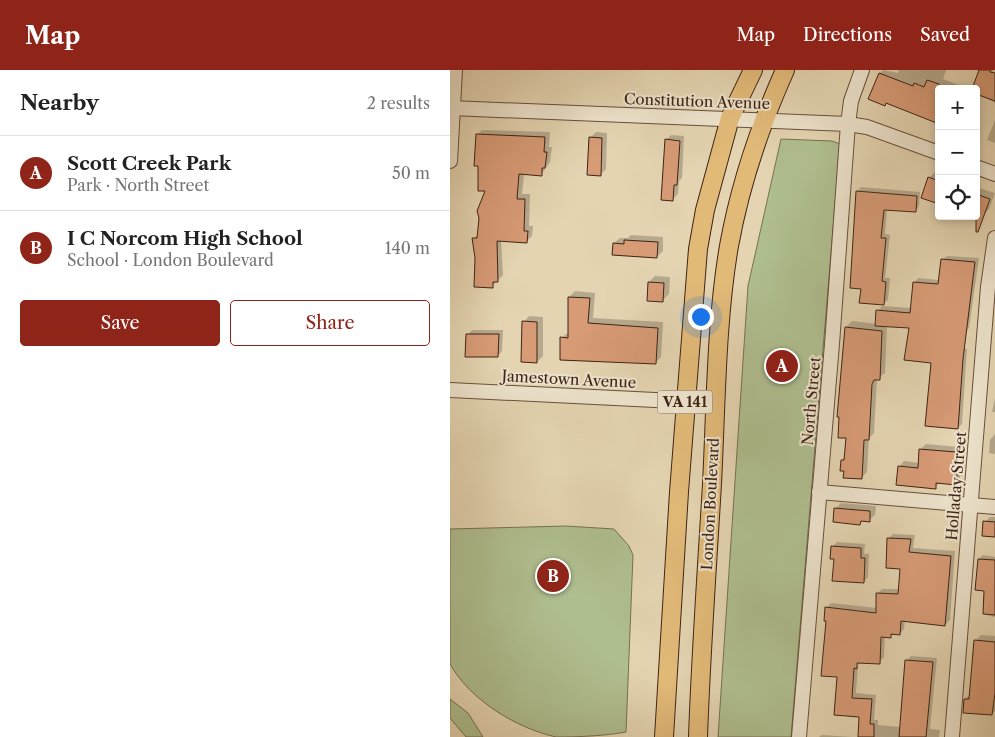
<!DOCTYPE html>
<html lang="en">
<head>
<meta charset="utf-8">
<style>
  body { margin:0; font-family:"Libre Caslon Text",serif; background:#f6f6f6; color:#222 }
  .controls { position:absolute; right:15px; top:15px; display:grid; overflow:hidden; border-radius:5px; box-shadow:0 2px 8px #0003 }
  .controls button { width:45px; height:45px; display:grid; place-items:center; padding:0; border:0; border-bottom:1px solid #e0e0e0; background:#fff; color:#222; font:25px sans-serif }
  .you { position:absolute; left:250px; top:246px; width:18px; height:18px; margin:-12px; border:4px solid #fff; border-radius:50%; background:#1a73e8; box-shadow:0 0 0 8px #1a73e833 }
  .badge { display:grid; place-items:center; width:32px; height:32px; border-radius:50%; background:#8f2418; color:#fff; font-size:16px; font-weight:700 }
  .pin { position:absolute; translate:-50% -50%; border:2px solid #fff; box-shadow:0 1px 5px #0006 }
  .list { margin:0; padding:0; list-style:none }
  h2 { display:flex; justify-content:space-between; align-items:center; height:65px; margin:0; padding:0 20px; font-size:21px }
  h2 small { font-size:16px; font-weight:400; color:#767676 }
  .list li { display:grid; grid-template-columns:32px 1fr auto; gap:15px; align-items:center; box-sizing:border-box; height:75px; padding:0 20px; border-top:1px solid #e0e0e0 }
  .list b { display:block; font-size:19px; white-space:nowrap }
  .list p { margin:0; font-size:16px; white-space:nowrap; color:#767676 }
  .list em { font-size:16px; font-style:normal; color:#767676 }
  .actions { display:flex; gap:10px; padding:15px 20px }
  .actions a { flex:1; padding:11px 0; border:1px solid #8f2418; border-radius:5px; text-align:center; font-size:18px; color:#8f2418 }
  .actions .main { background:#8f2418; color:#fff }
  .icon { flex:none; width:28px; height:28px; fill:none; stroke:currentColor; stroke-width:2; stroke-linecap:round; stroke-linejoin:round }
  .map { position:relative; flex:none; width:545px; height:667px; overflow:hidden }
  header { display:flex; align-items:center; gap:30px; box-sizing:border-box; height:70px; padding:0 25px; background:#8f2418; color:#fff }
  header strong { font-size:24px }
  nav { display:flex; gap:28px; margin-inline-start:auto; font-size:18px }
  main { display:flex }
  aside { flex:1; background:#fff }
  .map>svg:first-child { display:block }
  .green { fill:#afbe8f; stroke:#767052 }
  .shadow { fill:#0003 }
  .building { fill:#d79b76; stroke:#3e2316 }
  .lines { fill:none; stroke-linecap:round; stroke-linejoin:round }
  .minor-casing { stroke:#684f3d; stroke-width:16 }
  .major-casing { stroke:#3e2316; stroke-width:20 }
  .minor { stroke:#ede3cc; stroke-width:14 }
  .major { stroke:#e2ba78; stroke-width:18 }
  .labels { text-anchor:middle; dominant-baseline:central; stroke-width:4; stroke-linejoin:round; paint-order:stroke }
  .shield { fill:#ede3cc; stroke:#725d4d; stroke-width:1 }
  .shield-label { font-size:14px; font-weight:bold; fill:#3e2316 }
  .street-label { font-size:15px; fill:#3e2316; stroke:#ede3cc }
</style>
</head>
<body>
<header>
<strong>Map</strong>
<nav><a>Map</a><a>Directions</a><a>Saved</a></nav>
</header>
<main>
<aside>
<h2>Nearby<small>2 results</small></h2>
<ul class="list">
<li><span class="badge">A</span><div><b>Scott Creek Park</b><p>Park · North Street</p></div><em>50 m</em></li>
<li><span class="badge">B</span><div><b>I C Norcom High School</b><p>School · London Boulevard</p></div><em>140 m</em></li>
</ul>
<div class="actions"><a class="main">Save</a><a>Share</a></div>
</aside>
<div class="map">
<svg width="545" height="667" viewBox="0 0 545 667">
  <rect width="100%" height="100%" fill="#e4d4b1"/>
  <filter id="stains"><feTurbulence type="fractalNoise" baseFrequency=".004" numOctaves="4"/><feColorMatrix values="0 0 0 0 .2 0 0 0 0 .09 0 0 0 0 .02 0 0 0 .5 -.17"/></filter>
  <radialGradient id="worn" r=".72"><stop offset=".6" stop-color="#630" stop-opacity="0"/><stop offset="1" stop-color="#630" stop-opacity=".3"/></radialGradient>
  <!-- green -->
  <g class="green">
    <path d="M331,69L382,71L390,74L341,667H268L298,216Z"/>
    <path d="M116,456L164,459L179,476L183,485L176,662C154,666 128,667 106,667C66,658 20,630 0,594V459Z"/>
    <path d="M0,629L18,643L33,667H16L0,648Z"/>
  </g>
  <!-- shadow -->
  <g class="shadow">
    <path d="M433,0L448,3L449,0H496L493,9L519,19H489L438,32L435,34L430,3Z"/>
    <path d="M529,0H543L540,7L545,9V33L526,23V19H523Z"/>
    <path d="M545,50V73L537,70Z"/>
    <path d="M32,60L100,62L99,77H102L100,92L91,105L74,104L72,124H80L79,156H83L82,166L77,171L51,170L53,205L42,216L26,188L24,169L29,163L37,120L27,65Z"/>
    <path d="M146,62L157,63L156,99L150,105L140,68Z"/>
    <path d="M221,65L234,66L232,108L229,111L228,124L223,129L216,70Z"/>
    <path d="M485,102L489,104V133L479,108Z"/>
    <path d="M411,117L470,122L469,136L465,141L437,139L435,164L440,165L435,208H440L438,230L433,234L412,218L407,122Z"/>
    <path d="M526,117L545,123L539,139L533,145L526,142Z"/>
    <path d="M181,165L213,167V181L207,187L164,173L170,168H178Z"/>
    <path d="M497,186L529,188L519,258L515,263L472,272L517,279L512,354L508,358L482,292L460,257L437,255L435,303L427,309L424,363L419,368L417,402L412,407L395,400L392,390L396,386L397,367L396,257L402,251L427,254L428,241L432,236L462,238L464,213L468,208L489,210L492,190Z"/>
    <path d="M205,206L220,207L219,224L213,230L199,212Z"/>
    <path d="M125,221L145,223L143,248L213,252L211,287L205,293L111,268L119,262V227Z"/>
    <path d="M79,246L93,247V286L87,292L74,252Z"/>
    <path d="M22,260H53L52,281L48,286L18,264Z"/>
    <path d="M545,328V342H542Z"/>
    <path d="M545,364V384L539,383L540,370Z"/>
    <path d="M476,374L511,377V380L514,381L510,408L505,414L490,412L485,417L449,397L454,391L469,393L470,380Z"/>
    <path d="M391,433L426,436L425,445L419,450H413L410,453L385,439Z"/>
    <path d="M540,447H545V466L535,452Z"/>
    <path d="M443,464L465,465L463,478L505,481L500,550L495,555L455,551L454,559L450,564L435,566L434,587L429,592H411L408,595L406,623L426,625L424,650H428V655L451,657L456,591L461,586L487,588L480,659L490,660L489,667H409L410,646L388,606L376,538L381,533L427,538V524L432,519H449L451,497L438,469Z"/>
    <path d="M387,472L415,474L414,484H419L418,507L414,512L385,488L383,476Z"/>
    <path d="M533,485L545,487V547L539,546L529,489Z"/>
    <path d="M531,565L545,566V641L542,644L515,629L520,624L526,570Z"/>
    <path d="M372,665L403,667H369Z"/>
  </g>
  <!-- building -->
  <g class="building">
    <path d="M529,0H540V2L545,3V31L526,24V19H522Z"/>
    <path d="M429,3L463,16L464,13L474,17L477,10L489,14V54L436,33L435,36L418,29Z"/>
    <path d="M26,64L95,67L94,82H97L95,98H92V106L69,104L67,129H75L74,161H78L77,173L47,171L48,212H43V218L24,217L25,188L22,168H27L29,148L27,141L35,121H28V96H24Z"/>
    <path d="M139,67L152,68L151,106L137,105Z"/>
    <path d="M215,69L230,71L227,115H224L223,131L211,130Z"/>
    <path d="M478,107L489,111V134L471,128Z"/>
    <path d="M406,121L467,126L466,142L434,140L431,168H436L432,211L436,212L434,235L409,233L411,219L400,218Z"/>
    <path d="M526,124L540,129L528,162H526Z"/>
    <path d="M174,170L208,172L207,188L162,185L163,173L174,174Z"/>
    <path d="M491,189L525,192L513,289L508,359L475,356L481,293L454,290L459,258L425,256L426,240L460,243L463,212L488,214Z"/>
    <path d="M198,212L214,213L213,232L197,231Z"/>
    <path d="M118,227L140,228L138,253L208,258L206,294L110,290V267L118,268Z"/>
    <path d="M72,251L87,252V293L71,292Z"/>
    <path d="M395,257L432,261L430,310H424L422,314L419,370H414L412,409L393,408L394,401H390L391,390H394L396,368H388L389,347H387Z"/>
    <path d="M16,264H49L48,287H15Z"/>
    <path d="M469,379L506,382V386H509L506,415L486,413V419L446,415L448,396L468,398Z"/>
    <path d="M384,438L420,441V452L411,451L410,455L383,452Z"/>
    <path d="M533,451L545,452V467L532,466Z"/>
    <path d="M437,468L461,469L459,482L501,486L495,556L451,551L450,565L441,564V568L431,567L430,594L407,593V599L404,598L402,628L422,629L420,654H424V667H408L409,647L384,645L387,607L371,606L376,551H374L375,537L426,543V523L448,524L450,499L436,498Z"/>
    <path d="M381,476L411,478V488H415L414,513L382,511L384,489H380Z"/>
    <path d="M528,489L545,490V545L533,544L534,521L525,520Z"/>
    <path d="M524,570L545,572V623L542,645L513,643L514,629H519Z"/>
    <path d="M455,590L483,592L476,667H449Z"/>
  </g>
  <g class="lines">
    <!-- minor casing -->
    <g class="minor-casing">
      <g id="minor">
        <path d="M0,38L398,54L417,57L489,83"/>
        <path d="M0,91L5,0"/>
        <path d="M526,97L545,104"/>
        <path d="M0,320L266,333"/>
        <path d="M369,422L545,437"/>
        <path d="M349,667L382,274L398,54L401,31L412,0"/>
        <path d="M502,667L538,217L545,168"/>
      </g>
    </g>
    <!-- major casing -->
    <g class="major-casing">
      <g id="major">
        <path d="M214,667L229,422L248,179L255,140L280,48L303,0"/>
        <path d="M248,667C251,582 257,498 262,414C266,337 266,251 279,176C290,115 310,56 335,0"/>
      </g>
    </g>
    <!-- minor -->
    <use href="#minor" class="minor"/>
    <!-- major -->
    <use href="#major" class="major"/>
  </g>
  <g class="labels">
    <!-- shield labels -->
    <rect class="shield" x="207.5" y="320.5" width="55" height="23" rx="4"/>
    <g class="shield-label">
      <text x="235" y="332">VA 141</text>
    </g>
    <!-- street labels -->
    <g class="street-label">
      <text transform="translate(247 31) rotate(2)">Constitution Avenue</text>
      <text transform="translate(119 309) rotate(3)">Jamestown Avenue</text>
      <text transform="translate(361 331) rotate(-85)">North Street</text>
      <text transform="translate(506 416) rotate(-85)">Holladay Street</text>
      <text transform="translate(260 434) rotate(-87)">London Boulevard</text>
    </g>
  </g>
  <rect width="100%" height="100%" filter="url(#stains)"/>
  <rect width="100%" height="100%" fill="url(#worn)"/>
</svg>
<div class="controls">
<button>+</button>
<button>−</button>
<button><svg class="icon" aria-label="locate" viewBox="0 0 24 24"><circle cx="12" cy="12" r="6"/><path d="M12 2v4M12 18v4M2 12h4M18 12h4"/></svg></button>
</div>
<div class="you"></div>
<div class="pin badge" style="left:332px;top:296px">A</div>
<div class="pin badge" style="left:103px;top:506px">B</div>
</div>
</main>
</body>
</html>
